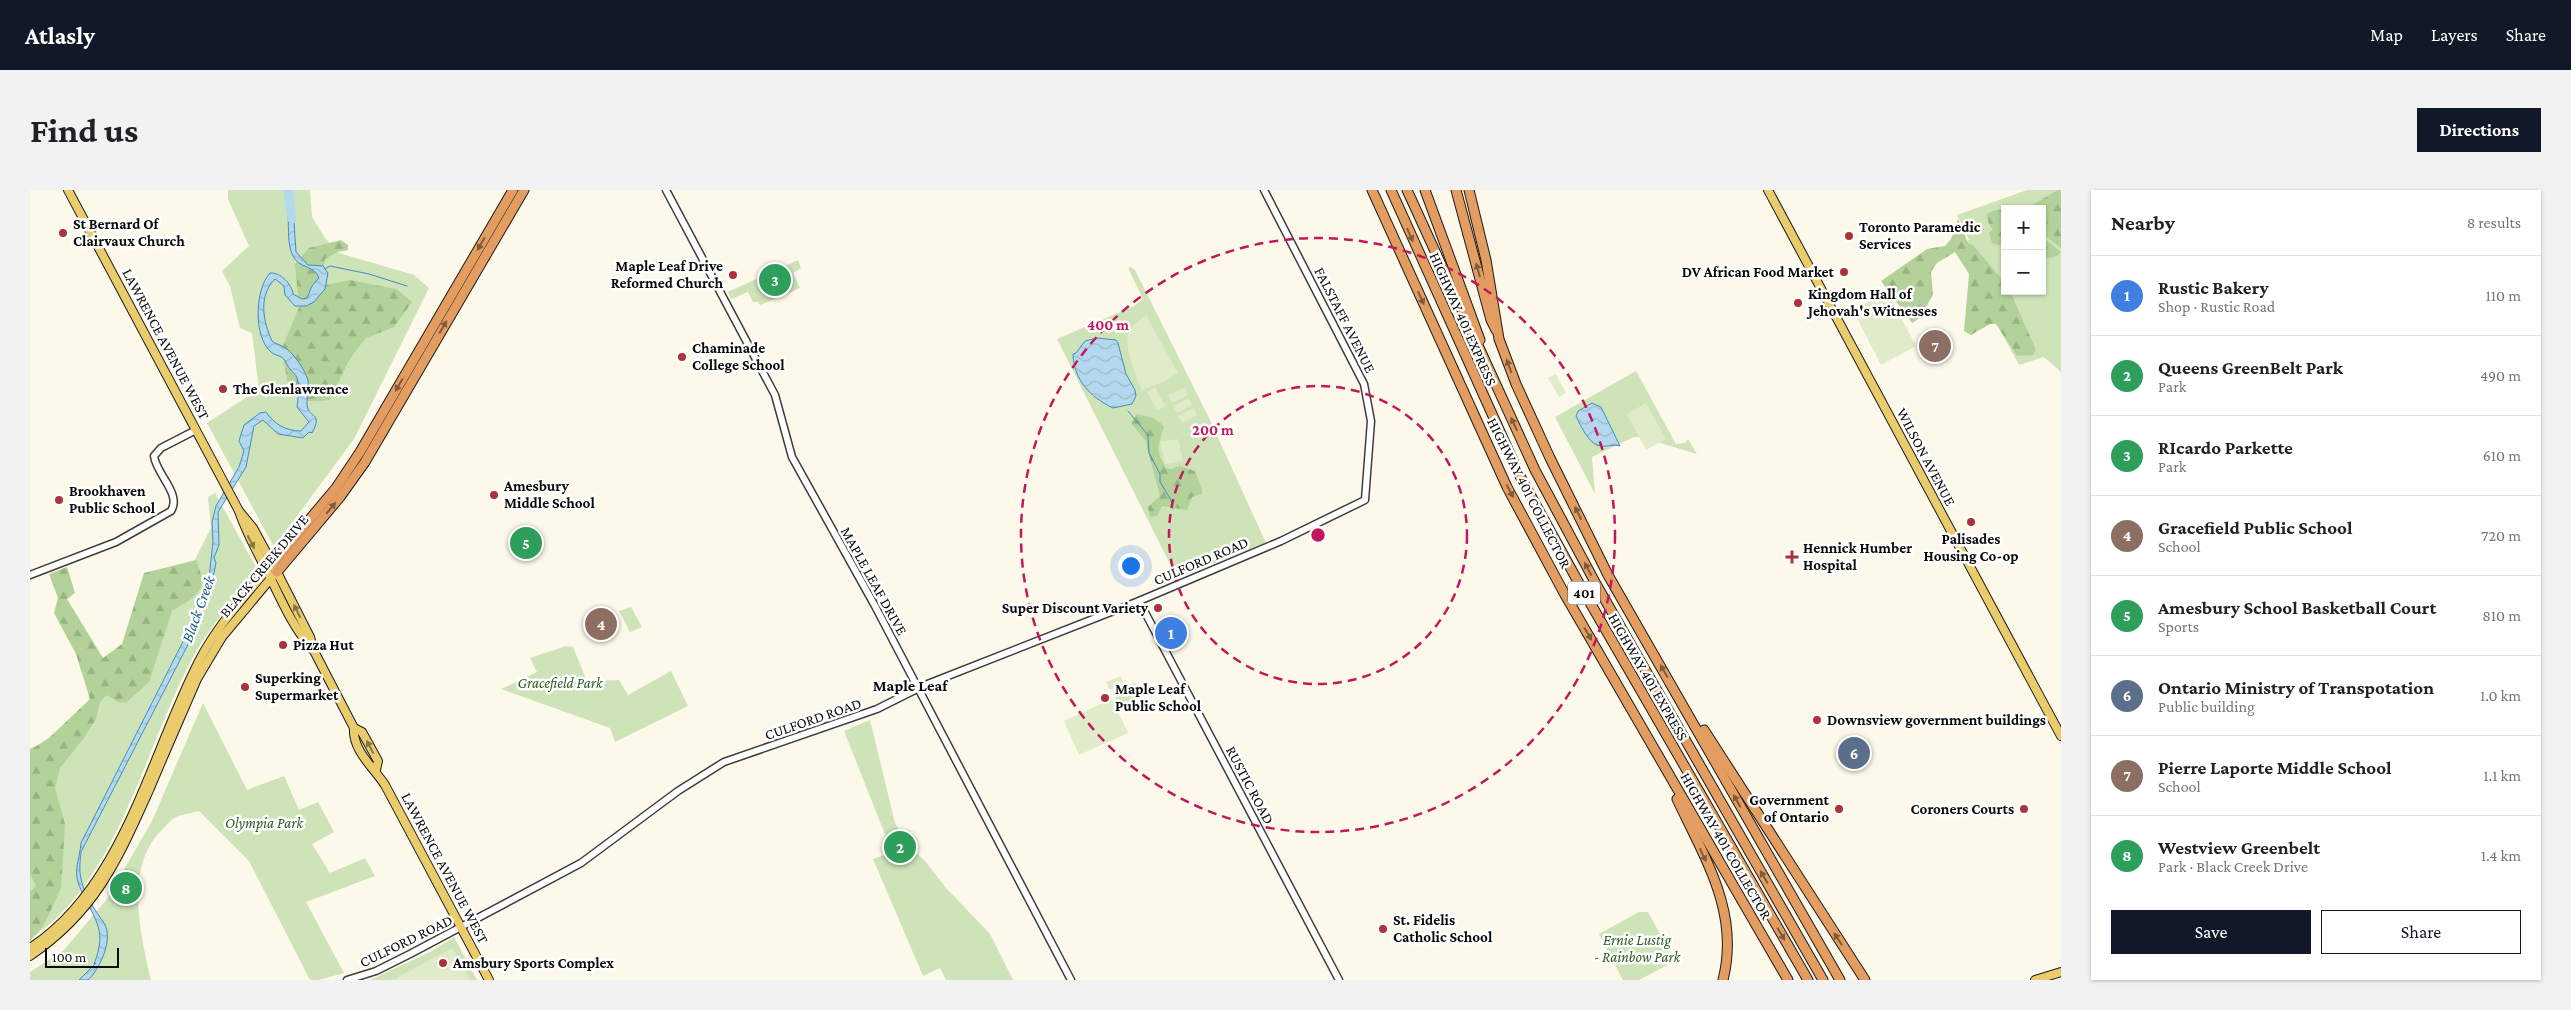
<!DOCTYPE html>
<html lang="en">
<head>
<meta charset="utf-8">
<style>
  body { margin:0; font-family:"Crimson Pro",serif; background:#f2f2f2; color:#202124 }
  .controls { position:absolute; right:15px; top:15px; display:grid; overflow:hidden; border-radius:0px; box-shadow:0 1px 4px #0004 }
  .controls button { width:45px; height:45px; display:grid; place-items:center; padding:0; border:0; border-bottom:1px solid #e0e0e0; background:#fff; color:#202124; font:25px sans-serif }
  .scale { position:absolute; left:15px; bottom:12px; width:74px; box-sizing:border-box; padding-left:5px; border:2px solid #0a0a0a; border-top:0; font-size:14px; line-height:18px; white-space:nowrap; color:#0a0a0a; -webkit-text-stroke:4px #fff; paint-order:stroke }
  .you { position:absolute; left:1100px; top:375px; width:18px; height:18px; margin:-12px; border:4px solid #fff; border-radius:50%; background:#1a73e8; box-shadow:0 0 0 8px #1a73e833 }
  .badge { display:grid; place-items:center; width:32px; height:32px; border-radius:50%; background:#111827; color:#fff; font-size:16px; font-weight:700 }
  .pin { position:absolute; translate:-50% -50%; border:2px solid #fff; box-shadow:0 1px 5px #0006 }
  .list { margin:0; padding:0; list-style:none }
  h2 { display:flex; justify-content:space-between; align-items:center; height:65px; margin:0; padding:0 20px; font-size:21px }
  h2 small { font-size:16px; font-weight:400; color:#757577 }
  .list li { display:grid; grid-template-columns:32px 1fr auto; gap:15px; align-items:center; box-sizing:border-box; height:80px; padding:0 20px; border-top:1px solid #e0e0e0 }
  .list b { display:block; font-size:19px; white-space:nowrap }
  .list p { margin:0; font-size:16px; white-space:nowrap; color:#757577 }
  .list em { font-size:16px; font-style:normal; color:#757577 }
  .actions { display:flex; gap:10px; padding:15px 20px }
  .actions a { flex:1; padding:11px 0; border:1px solid #111827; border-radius:0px; text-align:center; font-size:18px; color:#111827 }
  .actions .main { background:#111827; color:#fff }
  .map { position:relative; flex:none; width:2031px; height:790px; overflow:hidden; border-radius:0px }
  header { display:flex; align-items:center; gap:30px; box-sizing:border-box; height:70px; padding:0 25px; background:#111827; color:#fff }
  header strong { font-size:24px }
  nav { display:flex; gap:28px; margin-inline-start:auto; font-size:18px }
  .intro { display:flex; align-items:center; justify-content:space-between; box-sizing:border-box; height:120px; padding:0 30px }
  h1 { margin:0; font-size:35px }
  .button { padding:12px 22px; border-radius:0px; background:#111827; color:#fff; font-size:18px; font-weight:700 }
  main { display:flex; gap:30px; padding:0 30px }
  aside { flex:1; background:#fff; border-radius:0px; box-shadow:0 1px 4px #0004 }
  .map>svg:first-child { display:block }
  .grass { fill:#cee3b8; fill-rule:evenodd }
  .forest { fill:url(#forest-firs) }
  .pitch { fill:#dfebc9 }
  .water { fill:url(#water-waves); stroke:#438cbe }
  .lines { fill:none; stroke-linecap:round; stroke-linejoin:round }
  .stream { stroke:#438cbe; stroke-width:1 }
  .river { stroke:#b4d9ef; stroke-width:9 }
  .minor-casing { stroke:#3d3d3d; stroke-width:9 }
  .major-casing { stroke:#1b1b1b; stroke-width:10 }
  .highway-casing { stroke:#1b1b1b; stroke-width:11 }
  .minor { stroke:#fff; stroke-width:6 }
  .major { stroke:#eacc6d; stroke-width:8 }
  .highway { stroke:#e49d61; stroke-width:9 }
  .oneway { fill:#825b3a }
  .oneway2 { fill:#857540 }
  .ring { fill:none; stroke:#c2185b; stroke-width:2.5; stroke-dasharray:9 6 }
  .poi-dot { fill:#ab3238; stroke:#fff; stroke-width:2 }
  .labels { text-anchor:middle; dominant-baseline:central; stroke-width:5; stroke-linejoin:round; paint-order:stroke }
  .shield { fill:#fff; stroke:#545454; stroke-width:1 }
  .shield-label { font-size:14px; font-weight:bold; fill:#0a0a0a }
  .poi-label { font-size:15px; font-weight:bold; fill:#0a0a0a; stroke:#fff; text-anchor:start }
  .street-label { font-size:15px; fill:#0a0a0a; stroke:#fff }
  .park-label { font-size:15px; font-style:italic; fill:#2e5a23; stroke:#fff }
  .water-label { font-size:16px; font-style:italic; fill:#225e8e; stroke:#fff }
  .neighbourhood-label { font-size:16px; font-weight:bold; fill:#0a0a0a; stroke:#fff }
  .centre { fill:#c2185b; stroke:#fff; stroke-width:2.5 }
  .ring-label { font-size:15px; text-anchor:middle; font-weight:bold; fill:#c2185b; stroke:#fff; stroke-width:5; stroke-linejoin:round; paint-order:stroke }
</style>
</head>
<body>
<header>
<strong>Atlasly</strong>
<nav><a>Map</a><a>Layers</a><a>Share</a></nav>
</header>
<div class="intro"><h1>Find us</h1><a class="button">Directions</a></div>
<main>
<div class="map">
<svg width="2031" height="790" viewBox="0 0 2031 790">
  <defs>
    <pattern id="forest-firs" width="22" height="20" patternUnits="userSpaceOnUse" patternTransform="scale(1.25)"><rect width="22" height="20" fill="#b2d299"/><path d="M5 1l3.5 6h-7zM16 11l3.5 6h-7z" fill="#98b382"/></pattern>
    <pattern id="water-waves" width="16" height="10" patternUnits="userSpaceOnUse" patternTransform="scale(1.25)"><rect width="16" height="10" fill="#b4d9ef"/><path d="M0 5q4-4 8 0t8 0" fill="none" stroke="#99b9cc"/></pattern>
  </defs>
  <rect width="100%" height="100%" fill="#fdf9ea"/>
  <!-- grass -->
  <g class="grass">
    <path d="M198,0H280L282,27L295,48L309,63L384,85L399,98L324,249L244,357L177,233L229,199L222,143L210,138L200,96L192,81L219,56L198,9Z"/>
    <path d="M1997,0H2031V182L2014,167L1989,175L1925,57L1939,50L1927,25ZM1975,19H2012V101H1975Z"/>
    <path d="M768,70L771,78L763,83L770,98L730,115L728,112H723L718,102L701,109L698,102Z"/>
    <path d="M1099,76L1105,80L1180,230L1236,353L1147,388L1027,149L1104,116L1113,109L1099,80Z"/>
    <path d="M1606,181L1646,254L1655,253L1658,249L1667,264L1611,247H1604L1562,267L1565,304L1525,227Z"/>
    <path d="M185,303L228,381C204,409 180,436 162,469C115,556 87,694 0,749V558L24,550L60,515L57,493L56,450L82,479L127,444L181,338L178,307Z"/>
    <path d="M601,417L612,437L600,442L589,421Z"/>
    <path d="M536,456L543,457L557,491L589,490L598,505L641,481L658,516L585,552L580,538L471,499L507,482L500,468Z"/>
    <path d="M1105,493L1111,506L1089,515L1083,502Z"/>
    <path d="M173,513L217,600L254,586L269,620L288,612L304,642L282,654L300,683L335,668L345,686L276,712L314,783L289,790H280L219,671L169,621C162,623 153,624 146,627C142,629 138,633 135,637C93,674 110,743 121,790H0V782L34,760L77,709L122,631Z"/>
    <path d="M840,530L865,633L875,652L896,672L916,698L960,744L983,790H916L910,778L893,786L843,669L862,662L814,541Z"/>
    <path d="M1609,722H1618L1645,771L1609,790H1593L1569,744Z"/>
    <path d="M424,747L447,790H340L400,762Z"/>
  </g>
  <!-- forest -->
  <g class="forest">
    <path d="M2028,0H2031V58L2012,43V19H1995Z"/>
    <path d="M1965,20H1975V57L1962,53L1959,43L1963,39L1959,35L1957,24Z"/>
    <path d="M1928,29L1938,53L1943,55L1975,93V101H1980L2006,160L2003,165L1987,166L1966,134H1960L1941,145L1934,141L1939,84L1925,62L1907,73L1901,82L1903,104L1891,127L1882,133L1851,91L1897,59L1915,56L1921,49Z"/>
    <path d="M2012,47L2031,62C2025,68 2020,69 2012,67Z"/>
    <path d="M311,50L318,55V60L307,62L295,69L293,81L296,95L320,90L366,99L382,112L364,137L336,148L320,168L300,210C280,212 275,213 259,200L253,167V156L269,117L265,74L279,58Z"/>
    <path d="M1107,224L1123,228L1134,236C1129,256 1124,258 1136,278L1141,279L1150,276L1165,281L1172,299V304L1162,307L1157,320L1132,316L1127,326L1120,327L1118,317L1130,306L1115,250L1101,233Z"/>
    <path d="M166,370L172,387L171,398L163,408L142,421L119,492L96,513L88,512L77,505L70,512L66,529L54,548L30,578L25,598L35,634L31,698L14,735L0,751V702L6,696L0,684V560L19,548L60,509L46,464L24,423L28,408L19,384L37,377L45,403L37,409L73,468L92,454L114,383Z"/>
  </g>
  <!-- pitch -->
  <g class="pitch">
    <path d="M1857,102L1886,156L1851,175L1823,120Z"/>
    <path d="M1116,125L1148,183L1133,192L1112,200C1106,187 1093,155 1099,142C1102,135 1110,130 1116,125Z"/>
    <path d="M1526,184L1536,203L1529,207L1518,188Z"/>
    <path d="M1125,197L1135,216L1127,220L1117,202Z"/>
    <path d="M1154,198L1158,205L1142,213L1138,205Z"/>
    <path d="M1159,208L1162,215L1147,223L1143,216Z"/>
    <path d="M1616,213L1636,249L1616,260L1597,224Z"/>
    <path d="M1164,218L1167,225L1152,233L1148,226Z"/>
    <path d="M1148,249L1153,271L1135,274L1130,252Z"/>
    <path d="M582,423L588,440L561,450L555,432Z"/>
    <path d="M1091,486L1094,494L1080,500L1076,492Z"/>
    <path d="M1082,509L1098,543L1049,565L1034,531Z"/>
    <path d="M423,758L440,790H367L366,788Z"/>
  </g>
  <!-- water -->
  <g class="water">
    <path d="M263,17L266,62L278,75L293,76L298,83L295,99L284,112L276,116H265L255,105L254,96L245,89C228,106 233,131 242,151C246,154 248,154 252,156C262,160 275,180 278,190C279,196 277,206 277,213C277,229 294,221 282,243L279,242L273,248L248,244L233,230L224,236L216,277L188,322L189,355L184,368L186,373L181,397L165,441L51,662C50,671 49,681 51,689C54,704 66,722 74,733C84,748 70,779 58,790H49L66,773L64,774C79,737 62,728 49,695C43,681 50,668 51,653L170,418L179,388L183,352L182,332L186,316L209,277L214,261L209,251L214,235L230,223L236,222C244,234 256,241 271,241L279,232L267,217C268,210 270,195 267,188C266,184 262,182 260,179C257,176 255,168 251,167C248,165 244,165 241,162C223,147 225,99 240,83C250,82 262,94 263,104L272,109L277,108L282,96L289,88C286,76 268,78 263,66C256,53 260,33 257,18Z"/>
    <path d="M1067,148L1086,150L1088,153L1096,184L1105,200L1106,206L1102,214L1083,218C1060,207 1044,190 1043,164L1046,163L1055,151Z"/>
    <path d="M1562,213L1571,217L1590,256C1582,254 1578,257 1571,256C1560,256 1550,235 1546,226L1548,221Z"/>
  </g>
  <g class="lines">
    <!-- stream -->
    <g class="stream">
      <path d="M294,79L300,76L339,84L377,96"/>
      <path d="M1098,221L1118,245L1119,263L1130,284V292L1141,310L1143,319"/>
    </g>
    <!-- river -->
    <path class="river" d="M258,0L262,29"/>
    <!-- minor casing -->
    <g class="minor-casing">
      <g id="minor">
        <path d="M636,0L745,205L762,267L845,416L1041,790"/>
        <path d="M0,385L86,352L141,321C152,304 126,284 124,266L131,258L166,240"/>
        <path d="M1109,411L1309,790"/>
        <path d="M317,790L346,781L380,764L551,673L648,601L694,572L847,519L895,495L1109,411L1251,351L1335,310L1341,231L1334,194L1234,0"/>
      </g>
    </g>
    <!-- major casing -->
    <g class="major-casing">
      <g id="major">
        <path d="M38,0L209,321C217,345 229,365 240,387C252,412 264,439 283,460"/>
        <path d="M1738,0L2031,546"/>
        <path d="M209,321L223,338L250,388L280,447L284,461L324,538C322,560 344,578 355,595L459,790"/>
        <path d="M324,538L332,542L348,571L346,580"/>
        <path d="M0,758C94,697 120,566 169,471C187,436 214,407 239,377"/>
        <path d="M0,766C67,720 88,669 120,598C135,562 151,526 167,489L192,447L242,387"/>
        <path d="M2005,790L2031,782"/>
      </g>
    </g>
    <!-- highway casing -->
    <g class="highway-casing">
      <g id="highway">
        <path d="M1342,0L1477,297L1534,403L1758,790"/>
        <path d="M1361,0L1490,286L1551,397L1778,790"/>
        <path d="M1377,0L1505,280L1566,394L1793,790"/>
        <path d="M1395,0L1450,150"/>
        <path d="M1426,0L1461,130L1466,140"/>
        <path d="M1439,0L1456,70L1469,149L1486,194L1520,268L1578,385L1810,790"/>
        <path d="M242,374L306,298L330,262L483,0"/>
        <path d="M247,382L310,307L335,272L494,0"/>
        <path d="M1674,540L1835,790"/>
        <path d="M1647,609C1675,669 1710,722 1693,790"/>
      </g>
    </g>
    <!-- minor -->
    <use href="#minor" class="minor"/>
    <!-- major -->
    <use href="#major" class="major"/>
    <!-- highway -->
    <use href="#highway" class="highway"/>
  </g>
  <!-- one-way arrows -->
  <defs><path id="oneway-solid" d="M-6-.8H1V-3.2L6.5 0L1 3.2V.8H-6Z" transform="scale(1.25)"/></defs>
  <g class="oneway">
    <use href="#oneway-solid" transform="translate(1380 45) rotate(66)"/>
    <use href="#oneway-solid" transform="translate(451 54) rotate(120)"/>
    <use href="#oneway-solid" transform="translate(1448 80) rotate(-105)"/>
    <use href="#oneway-solid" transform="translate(1391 108) rotate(66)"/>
    <use href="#oneway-solid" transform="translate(413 137) rotate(-60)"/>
    <use href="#oneway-solid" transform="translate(1479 176) rotate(-110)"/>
    <use href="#oneway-solid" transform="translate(369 195) rotate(120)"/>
    <use href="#oneway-solid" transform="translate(1484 234) rotate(-115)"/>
    <use href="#oneway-solid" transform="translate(1480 301) rotate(62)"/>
    <use href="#oneway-solid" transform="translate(301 318) rotate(-50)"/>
    <use href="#oneway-solid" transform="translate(1548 323) rotate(-116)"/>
    <use href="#oneway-solid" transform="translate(1558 379) rotate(-118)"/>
    <use href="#oneway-solid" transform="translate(1558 444) rotate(60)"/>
    <use href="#oneway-solid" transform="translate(1634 481) rotate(-120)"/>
    <use href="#oneway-solid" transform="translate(1707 611) rotate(-119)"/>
    <use href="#oneway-solid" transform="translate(1673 665) rotate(65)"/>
    <use href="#oneway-solid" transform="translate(1734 687) rotate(-120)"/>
    <use href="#oneway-solid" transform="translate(1751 744) rotate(60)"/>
    <use href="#oneway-solid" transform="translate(1808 749) rotate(-123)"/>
  </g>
  <g class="oneway2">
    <use href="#oneway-solid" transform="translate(221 352) rotate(62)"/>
    <use href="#oneway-solid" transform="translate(267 421) rotate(-117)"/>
    <use href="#oneway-solid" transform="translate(340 557) rotate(-118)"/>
  </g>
  <!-- distance rings -->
  <g class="ring">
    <circle cx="1288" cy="345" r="149"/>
    <circle cx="1288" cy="345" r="297"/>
  </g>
  <!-- markers -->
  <g class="poi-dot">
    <circle cx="33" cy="43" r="5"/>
    <circle cx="1819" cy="46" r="5"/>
    <circle cx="1814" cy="82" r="5"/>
    <circle cx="703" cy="85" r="5"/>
    <circle cx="1768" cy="113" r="5"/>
    <circle cx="652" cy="167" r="5"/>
    <circle cx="193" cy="199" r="5"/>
    <circle cx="464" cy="305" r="5"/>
    <circle cx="29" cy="310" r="5"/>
    <circle cx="1941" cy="332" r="5"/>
    <path d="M1759.5 359.5h5v5h5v5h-5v5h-5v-5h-5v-5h5z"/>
    <circle cx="1128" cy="418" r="5"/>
    <circle cx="253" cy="455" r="5"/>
    <circle cx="215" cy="497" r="5"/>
    <circle cx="1075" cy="508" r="5"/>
    <circle cx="1787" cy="530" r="5"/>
    <circle cx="1809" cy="619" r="5"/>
    <circle cx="1994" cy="619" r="5"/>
    <circle cx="1353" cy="739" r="5"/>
    <circle cx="413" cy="773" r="5"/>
  </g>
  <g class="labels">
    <!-- shield labels -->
    <rect class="shield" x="1538" y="391.5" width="32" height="23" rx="4"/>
    <g class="shield-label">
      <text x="1554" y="403">401</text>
    </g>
    <!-- poi labels -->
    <g class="poi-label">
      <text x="43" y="34">St Bernard Of<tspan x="43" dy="17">Clairvaux Church</tspan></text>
      <text x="1829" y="37">Toronto Paramedic<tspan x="1829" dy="17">Services</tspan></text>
      <text x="693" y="76" text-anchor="end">Maple Leaf Drive<tspan x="693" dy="17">Reformed Church</tspan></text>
      <text x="1804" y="82" text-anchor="end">DV African Food Market</text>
      <text x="1778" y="104">Kingdom Hall of<tspan x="1778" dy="17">Jehovah's Witnesses</tspan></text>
      <text x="662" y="158">Chaminade<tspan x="662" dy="17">College School</tspan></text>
      <text x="203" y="199">The Glenlawrence</text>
      <text x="474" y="296">Amesbury<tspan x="474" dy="17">Middle School</tspan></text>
      <text x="39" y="301">Brookhaven<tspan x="39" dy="17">Public School</tspan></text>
      <text x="1941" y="349" text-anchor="middle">Palisades<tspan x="1941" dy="17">Housing Co-op</tspan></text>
      <text x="1773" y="358">Hennick Humber<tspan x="1773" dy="17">Hospital</tspan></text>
      <text x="1118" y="418" text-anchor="end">Super Discount Variety</text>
      <text x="263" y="455">Pizza Hut</text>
      <text x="225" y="488">Superking<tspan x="225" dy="17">Supermarket</tspan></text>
      <text x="1085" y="499">Maple Leaf<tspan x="1085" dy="17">Public School</tspan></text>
      <text x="1797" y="530">Downsview government buildings</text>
      <text x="1799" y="610" text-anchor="end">Government<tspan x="1799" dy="17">of Ontario</tspan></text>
      <text x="1984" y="619" text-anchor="end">Coroners Courts</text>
      <text x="1363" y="730">St. Fidelis<tspan x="1363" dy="17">Catholic School</tspan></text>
      <text x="423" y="773">Amsbury Sports Complex</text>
    </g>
    <!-- street labels -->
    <g class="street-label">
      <text transform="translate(1433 129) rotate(66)">HIGHWAY 401 EXPRESS</text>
      <text transform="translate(1315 130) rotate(63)">FALSTAFF AVENUE</text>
      <text transform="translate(136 154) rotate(62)">LAWRENCE AVENUE WEST</text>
      <text transform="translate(1896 267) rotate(62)">WILSON AVENUE</text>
      <text transform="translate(1499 303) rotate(63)">HIGHWAY 401 COLLECTOR</text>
      <text transform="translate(1171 371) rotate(-23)">CULFORD ROAD</text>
      <text transform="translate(234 376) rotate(-50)">BLACK CREEK DRIVE</text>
      <text transform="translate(844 391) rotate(61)">MAPLE LEAF DRIVE</text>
      <text transform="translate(1618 487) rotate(60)">HIGHWAY 401 EXPRESS</text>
      <text transform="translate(783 529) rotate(-19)">CULFORD ROAD</text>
      <text transform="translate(1220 595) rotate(62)">RUSTIC ROAD</text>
      <text transform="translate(1696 656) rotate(60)">HIGHWAY 401 COLLECTOR</text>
      <text transform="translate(415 678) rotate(62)">LAWRENCE AVENUE WEST</text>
      <text transform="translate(376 751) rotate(-26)">CULFORD ROAD</text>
    </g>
    <!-- park labels -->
    <g class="park-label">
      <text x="530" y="493">Gracefield Park</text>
      <text x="234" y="633">Olympia Park</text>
      <text x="1607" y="750">Ernie Lustig<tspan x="1607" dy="17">- Rainbow Park</tspan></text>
    </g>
    <!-- water labels -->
    <g class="water-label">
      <text transform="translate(168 419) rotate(-70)">Black Creek</text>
    </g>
    <!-- neighbourhood labels -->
    <g class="neighbourhood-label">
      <text x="880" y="495">Maple Leaf</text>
    </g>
  </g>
  <circle cx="1288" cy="345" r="8" class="centre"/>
  <g class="ring-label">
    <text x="1078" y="140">400 m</text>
    <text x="1183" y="245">200 m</text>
  </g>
</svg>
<div class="controls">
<button>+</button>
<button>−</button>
</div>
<div class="scale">100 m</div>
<div class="you"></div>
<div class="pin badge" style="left:1141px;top:443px;background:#3f7fe0">1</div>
<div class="pin badge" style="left:870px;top:657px;background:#2e9e5b">2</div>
<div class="pin badge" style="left:745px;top:90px;background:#2e9e5b">3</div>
<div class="pin badge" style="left:571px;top:434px;background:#8d6e63">4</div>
<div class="pin badge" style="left:496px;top:353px;background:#2e9e5b">5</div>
<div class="pin badge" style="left:1824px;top:563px;background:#5c6f8a">6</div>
<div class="pin badge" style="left:1905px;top:156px;background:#8d6e63">7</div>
<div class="pin badge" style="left:96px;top:698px;background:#2e9e5b">8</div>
</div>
<aside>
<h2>Nearby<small>8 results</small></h2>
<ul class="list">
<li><span class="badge" style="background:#3f7fe0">1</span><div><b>Rustic Bakery</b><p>Shop · Rustic Road</p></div><em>110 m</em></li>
<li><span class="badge" style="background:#2e9e5b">2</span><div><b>Queens GreenBelt Park</b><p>Park</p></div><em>490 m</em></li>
<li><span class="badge" style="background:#2e9e5b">3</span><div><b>RIcardo Parkette</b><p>Park</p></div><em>610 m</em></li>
<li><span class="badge" style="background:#8d6e63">4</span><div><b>Gracefield Public School</b><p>School</p></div><em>720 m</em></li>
<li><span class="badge" style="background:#2e9e5b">5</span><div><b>Amesbury School Basketball Court</b><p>Sports</p></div><em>810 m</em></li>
<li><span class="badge" style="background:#5c6f8a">6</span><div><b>Ontario Ministry of Transpotation</b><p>Public building</p></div><em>1.0 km</em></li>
<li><span class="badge" style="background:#8d6e63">7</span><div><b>Pierre Laporte Middle School</b><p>School</p></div><em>1.1 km</em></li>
<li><span class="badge" style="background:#2e9e5b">8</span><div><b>Westview Greenbelt</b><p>Park · Black Creek Drive</p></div><em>1.4 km</em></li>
</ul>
<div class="actions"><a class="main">Save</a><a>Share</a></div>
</aside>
</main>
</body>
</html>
